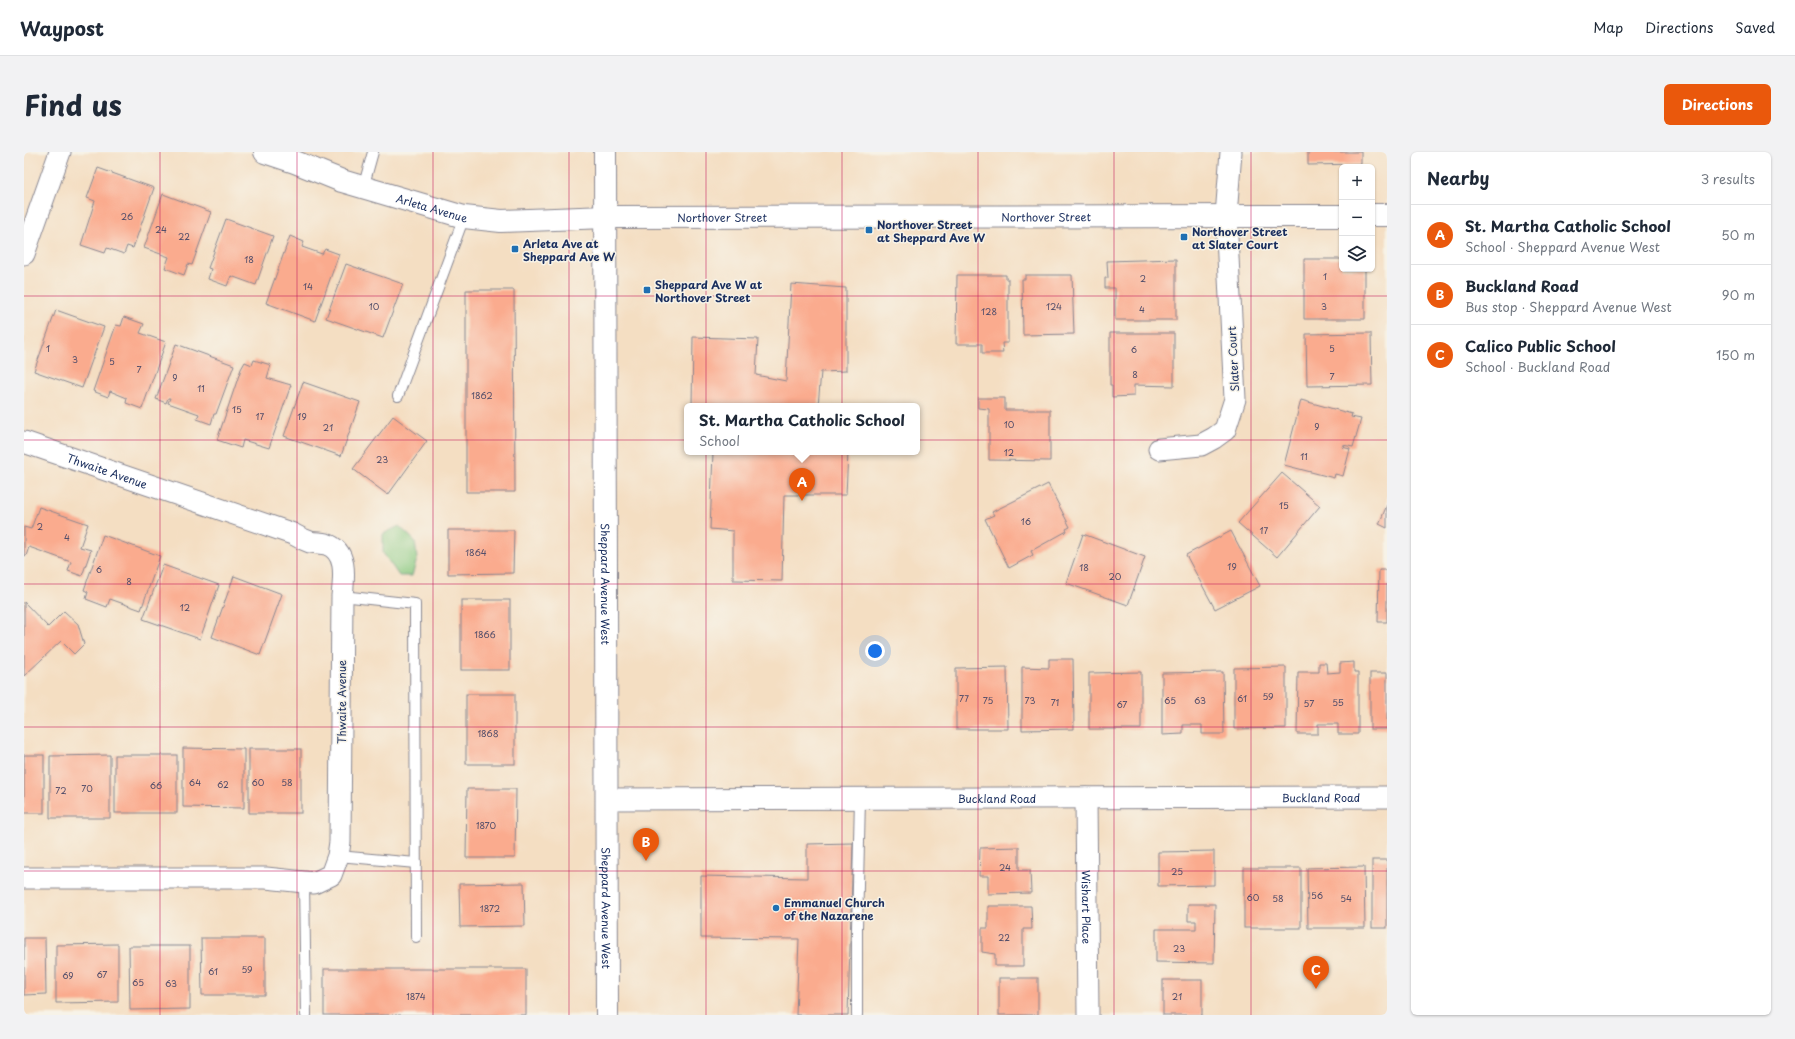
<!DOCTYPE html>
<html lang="en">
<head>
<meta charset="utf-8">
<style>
  body { margin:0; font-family:"Playpen Sans",sans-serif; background:#f2f2f3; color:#1f2937 }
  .controls { position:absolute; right:12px; top:12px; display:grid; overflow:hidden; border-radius:6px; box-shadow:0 1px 3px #0004 }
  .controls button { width:36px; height:36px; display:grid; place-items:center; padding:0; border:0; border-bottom:1px solid #e0e1e3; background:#fff; color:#1f2937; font:20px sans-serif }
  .you { position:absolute; left:851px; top:499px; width:14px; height:14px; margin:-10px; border:3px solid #fff; border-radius:50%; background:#1a73e8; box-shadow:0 0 0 6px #1a73e833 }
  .badge { display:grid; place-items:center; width:26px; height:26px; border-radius:50%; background:#ea580c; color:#fff; font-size:13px; font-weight:700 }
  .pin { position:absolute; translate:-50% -33px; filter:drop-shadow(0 1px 2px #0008) }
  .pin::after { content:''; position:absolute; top:21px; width:14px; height:12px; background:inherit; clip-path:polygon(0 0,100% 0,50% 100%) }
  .popup { position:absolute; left:660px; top:251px; width:236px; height:52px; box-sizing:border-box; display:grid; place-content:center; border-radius:6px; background:#fff; filter:drop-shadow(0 1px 3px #0005); font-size:13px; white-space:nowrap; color:#747a83 }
  .popup b { font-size:15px; color:#1f2937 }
  .popup::after { content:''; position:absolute; left:50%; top:100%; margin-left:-8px; border:8px solid transparent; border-top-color:#fff }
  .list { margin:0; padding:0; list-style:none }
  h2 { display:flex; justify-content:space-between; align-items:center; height:52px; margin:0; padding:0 16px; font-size:17px }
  h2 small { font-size:13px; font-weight:400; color:#747a83 }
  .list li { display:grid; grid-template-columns:26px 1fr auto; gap:12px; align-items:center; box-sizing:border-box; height:60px; padding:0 16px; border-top:1px solid #e0e1e3 }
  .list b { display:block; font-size:15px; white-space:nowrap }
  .list p { margin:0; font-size:13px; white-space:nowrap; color:#747a83 }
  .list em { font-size:13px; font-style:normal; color:#747a83 }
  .icon { flex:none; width:22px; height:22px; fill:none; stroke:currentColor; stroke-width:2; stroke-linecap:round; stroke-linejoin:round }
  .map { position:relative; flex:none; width:1363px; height:863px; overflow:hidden; border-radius:6px }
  header { display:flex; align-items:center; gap:24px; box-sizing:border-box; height:56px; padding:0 20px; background:#fff; border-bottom:1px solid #e0e1e3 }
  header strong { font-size:19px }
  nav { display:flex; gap:22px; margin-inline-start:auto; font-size:14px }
  .intro { display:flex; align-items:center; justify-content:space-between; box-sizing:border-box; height:96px; padding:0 24px }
  h1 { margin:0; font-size:28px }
  .button { padding:10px 18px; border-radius:6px; background:#ea580c; color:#fff; font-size:14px; font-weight:700 }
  main { display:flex; gap:24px; padding:0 24px }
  aside { flex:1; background:#fff; border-radius:6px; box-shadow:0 1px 3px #0004 }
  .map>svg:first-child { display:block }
  .green { fill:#8ac980; stroke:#527c6f }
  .building { fill:#faab8e }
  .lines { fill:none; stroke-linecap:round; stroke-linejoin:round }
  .service-casing { stroke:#888690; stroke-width:12 }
  .minor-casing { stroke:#888690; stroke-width:23 }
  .tertiary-casing { stroke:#888690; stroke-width:24 }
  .secondary-casing { stroke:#888690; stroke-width:24 }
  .service { stroke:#fff; stroke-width:10 }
  .minor { stroke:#fff; stroke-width:21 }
  .tertiary { stroke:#fff; stroke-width:22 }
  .secondary { stroke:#fff; stroke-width:22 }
  .grid { fill:none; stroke:#c2185b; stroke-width:1; stroke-opacity:0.55 }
  .poi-dot { fill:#1f6fb2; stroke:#f7f3e8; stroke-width:1.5 }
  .labels { text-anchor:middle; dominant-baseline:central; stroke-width:3; stroke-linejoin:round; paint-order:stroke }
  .number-label { font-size:9px; fill:#534e6a }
  .street-label { font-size:11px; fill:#1b2f5e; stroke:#f7f3e8 }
  .poi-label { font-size:11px; font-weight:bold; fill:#1b2f5e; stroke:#f7f3e8; text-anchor:start }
</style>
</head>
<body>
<header>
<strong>Waypost</strong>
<nav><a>Map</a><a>Directions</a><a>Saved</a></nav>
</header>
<div class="intro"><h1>Find us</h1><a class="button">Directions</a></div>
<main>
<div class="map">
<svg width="1363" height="863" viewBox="0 0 1363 863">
  <rect width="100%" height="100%" fill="#f7f3e8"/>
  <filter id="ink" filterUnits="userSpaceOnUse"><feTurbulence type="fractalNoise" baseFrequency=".025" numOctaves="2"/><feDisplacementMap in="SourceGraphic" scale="8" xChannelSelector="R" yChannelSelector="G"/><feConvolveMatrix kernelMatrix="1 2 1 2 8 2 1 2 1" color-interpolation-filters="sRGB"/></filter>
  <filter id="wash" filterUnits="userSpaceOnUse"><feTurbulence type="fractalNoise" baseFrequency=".012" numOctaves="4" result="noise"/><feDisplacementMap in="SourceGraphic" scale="16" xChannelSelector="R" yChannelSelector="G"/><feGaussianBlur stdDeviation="0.9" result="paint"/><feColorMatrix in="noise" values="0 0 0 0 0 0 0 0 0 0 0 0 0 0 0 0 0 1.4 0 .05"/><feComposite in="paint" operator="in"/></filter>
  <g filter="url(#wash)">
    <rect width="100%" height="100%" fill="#f4dec2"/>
    <!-- green -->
    <path class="green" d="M375,374L391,389L393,407L388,424H375L359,401V382Z"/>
    <g id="blocks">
      <!-- building -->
      <g class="building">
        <path d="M1284,0H1337V12L1284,13Z"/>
        <path d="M74,16L130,36L109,96L103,94L100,102L83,96L81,101L57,93L71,49L63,46Z"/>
        <path d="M139,42L187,60L168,113L164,112L160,123L141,116L145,105L120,96Z"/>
        <path d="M202,67L249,84L232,133L207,124L203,134L184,127L187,117L184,116Z"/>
        <path d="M266,84L280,90L278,95L298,102L301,97L315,102L291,169L242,151Z"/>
        <path d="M1152,107V168H1091V136H1081V126H1084L1083,109Z"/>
        <path d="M1280,107H1318V117H1341V167H1280Z"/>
        <path d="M322,112L379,132L359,186L302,166Z"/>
        <path d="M933,123H982V127H984V191H978L979,201H958V192H932Z"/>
        <path d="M1001,123H1048L1050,182L999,183L998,127H1001Z"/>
        <path d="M767,132L822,136V219L797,220L794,254H668L669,185L734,187L732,223L762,229Z"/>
        <path d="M442,138H490L491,340H442Z"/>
        <path d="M32,158L80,175L58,236L10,219Z"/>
        <path d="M100,165L120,172L116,181L142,190L118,257L102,251L103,246L86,239L84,245L69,239L92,173L97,174Z"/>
        <path d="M1086,181H1150V234L1110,233V244L1088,245V233H1086Z"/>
        <path d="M1347,181L1348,233L1283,234L1282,182Z"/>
        <path d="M152,192L210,213L192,262H190L187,272L173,267L175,262L144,251L146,246H144L142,251L132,247Z"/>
        <path d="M230,208L247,213L243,226L267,233L245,296L219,288L217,296L193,288L217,217L221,210L228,213Z"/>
        <path d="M279,230L336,250L317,304L260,284Z"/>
        <path d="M954,246H981V258H1026V309L965,308V257L954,256Z"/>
        <path d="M1277,248L1328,262L1327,265L1337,267L1329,295L1319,293L1318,295L1326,297L1319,324L1311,322L1310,326L1260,313Z"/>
        <path d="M369,264L403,289L364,343L329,317Z"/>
        <path d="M689,300H824L822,343H760L758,429L709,428V379L686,377Z"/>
        <path d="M1258,321L1296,354L1253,405L1214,371Z"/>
        <path d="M1024,332L1046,375L1042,377L1043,379L1007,399L1009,403L985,416L961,367L970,363L968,360Z"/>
        <path d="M1363,353V376L1355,372Z"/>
        <path d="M15,355L64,372L56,395L67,398L58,424L44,419L47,410L5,395L2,404L0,403V375L7,377Z"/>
        <path d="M424,378H490L489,421L424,422Z"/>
        <path d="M1207,379L1236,434L1191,457L1162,403Z"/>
        <path d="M1059,382L1121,405L1104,453L1042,431Z"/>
        <path d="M79,383L136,404L117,458L86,447L83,455L62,447L64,440L60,438Z"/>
        <path d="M139,413L195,433L176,487L119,467Z"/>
        <path d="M1355,418H1363V470H1354Z"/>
        <path d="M210,424L258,442L236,503L188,485Z"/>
        <rect x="437" y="448" width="49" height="70"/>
        <path d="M0,450L24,475L40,459L54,472L60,492L50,502L37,489L0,524Z"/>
        <path d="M1025,507H1049L1050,577L998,578V515L1025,516Z"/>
        <path d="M1330,510V520H1334V582H1314V572H1294V582H1273L1274,520H1295V511H1302L1303,521L1316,520V511Z"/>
        <path d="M983,515L984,577H932V516Z"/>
        <path d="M1262,515V576L1210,577V516Z"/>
        <path d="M1117,520V577H1065V521Z"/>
        <path d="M1199,520L1200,582H1178V573H1159V582L1138,583V521Z"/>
        <rect x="1346" y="521" width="17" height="56"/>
        <rect x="442" y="542" width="49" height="70"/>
        <path d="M159,596L220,597V656L159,655Z"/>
        <rect x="225" y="597" width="52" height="64"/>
        <rect x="0" y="603" width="20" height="58"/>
        <path d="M86,603V666H26V604Z"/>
        <rect x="91" y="603" width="62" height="58"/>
        <path d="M443,637H492L491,706H442Z"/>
        <path d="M829,691L824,863H772L775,787L677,786V724L783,726V692Z"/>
        <path d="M995,695V718H1006L1007,741L964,742V724H955L956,696Z"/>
        <path d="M1190,699V733L1134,734V700Z"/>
        <rect x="1348" y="708" width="15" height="68"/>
        <path d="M1340,715L1341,776H1284L1283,716Z"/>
        <rect x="1220" y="716" width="57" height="60"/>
        <path d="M500,731L501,774L436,775L435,732Z"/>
        <path d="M1164,752H1191L1190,811L1132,810V777H1172V769H1164Z"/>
        <path d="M964,754H1007L1008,777H999V814H971V802L958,800V776H964Z"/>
        <path d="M0,786H21L22,842L0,843Z"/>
        <path d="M177,786H241V843H178Z"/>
        <path d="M94,792V850L32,851V793Z"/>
        <path d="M105,794H166V857L106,858Z"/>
        <rect x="300" y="817" width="202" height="46"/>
        <rect x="975" y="826" width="39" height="37"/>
        <rect x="1139" y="828" width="39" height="35"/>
      </g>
    </g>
  </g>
  <g filter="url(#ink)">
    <use href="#blocks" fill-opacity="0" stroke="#888690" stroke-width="1"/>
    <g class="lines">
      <!-- service casing -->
      <g class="service-casing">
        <g id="service">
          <path d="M339,36L349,0"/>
          <path d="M374,244L440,65"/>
          <path d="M318,444L391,452L392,785"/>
          <path d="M314,704L392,711"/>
          <path d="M280,731L282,863"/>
          <path d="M833,863V776L836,646"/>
        </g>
      </g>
      <!-- minor casing -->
      <g class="minor-casing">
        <g id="minor">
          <path d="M0,102L36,0"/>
          <path id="s1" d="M0,290L269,382C274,385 280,388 286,390C291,391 297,391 302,392C324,399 320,426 318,444L316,690L314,704L307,723L290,731L242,726H0"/>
          <path d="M1135,297L1177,293L1190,286L1201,278L1211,247L1202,64L1207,0"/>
          <path id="s2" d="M1062,646L1064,863"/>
          <path id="s3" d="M583,647L1363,645"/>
        </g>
      </g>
      <!-- tertiary casing -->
      <g class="tertiary-casing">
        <g id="tertiary">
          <path id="s4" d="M241,0L271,10L318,29L440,65L477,69L582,65L1318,64"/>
          <path d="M1348,63H1363"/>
        </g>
      </g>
      <!-- secondary casing -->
      <g class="secondary-casing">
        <g id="secondary">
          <path id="s5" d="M581,0L583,863"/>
        </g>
      </g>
      <!-- service -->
      <use href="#service" class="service"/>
      <!-- minor -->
      <use href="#minor" class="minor"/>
      <!-- tertiary -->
      <use href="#tertiary" class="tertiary"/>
      <!-- secondary -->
      <use href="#secondary" class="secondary"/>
    </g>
  </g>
  <!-- grid -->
  <path class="grid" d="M136,0V863M273,0V863M409,0V863M545,0V863M682,0V863M818,0V863M954,0V863M1090,0V863M1227,0V863M0,144H1363M0,288H1363M0,432H1363M0,575H1363M0,719H1363"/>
  <!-- markers -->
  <g class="poi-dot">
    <rect x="841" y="74" width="8" height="8" rx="2"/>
    <rect x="1156" y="81" width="8" height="8" rx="2"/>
    <rect x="487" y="93" width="8" height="8" rx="2"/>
    <rect x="619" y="134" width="8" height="8" rx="2"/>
    <circle cx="752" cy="756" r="4"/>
  </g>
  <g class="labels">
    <!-- number labels -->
    <g class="number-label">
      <text x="103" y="64">26</text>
      <text x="137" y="77">24</text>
      <text x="160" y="84">22</text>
      <text x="225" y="107">18</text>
      <text x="1301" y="124">1</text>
      <text x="1119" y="126">2</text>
      <text x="284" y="134">14</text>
      <text x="350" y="154">10</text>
      <text x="1030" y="154">124</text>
      <text x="1300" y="154">3</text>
      <text x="1118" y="157">4</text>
      <text x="965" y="159">128</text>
      <text x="24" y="196">1</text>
      <text x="1308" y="196">5</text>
      <text x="1110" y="197">6</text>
      <text x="51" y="207">3</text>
      <text x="88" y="209">5</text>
      <text x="115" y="217">7</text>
      <text x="1111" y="222">8</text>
      <text x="1308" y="224">7</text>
      <text x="151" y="225">9</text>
      <text x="177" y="236">11</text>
      <text x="458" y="243">1862</text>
      <text x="213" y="257">15</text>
      <text x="236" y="264">17</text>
      <text x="278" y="264">19</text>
      <text x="985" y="272">10</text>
      <text x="1293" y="274">9</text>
      <text x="304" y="275">21</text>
      <text x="985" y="300">12</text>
      <text x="1280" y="304">11</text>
      <text x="358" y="307">23</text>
      <text x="1260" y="353">15</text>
      <text x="1002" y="369">16</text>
      <text x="16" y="374">2</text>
      <text x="1240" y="378">17</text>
      <text x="43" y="385">4</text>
      <text x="452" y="400">1864</text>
      <text x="1208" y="414">19</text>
      <text x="1060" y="415">18</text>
      <text x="75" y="417">6</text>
      <text x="1091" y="424">20</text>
      <text x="105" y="429">8</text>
      <text x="161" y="455">12</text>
      <text x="461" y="482">1866</text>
      <text x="1244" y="544">59</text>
      <text x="940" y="546">77</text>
      <text x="1218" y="546">61</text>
      <text x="964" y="548">75</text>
      <text x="1006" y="548">73</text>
      <text x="1146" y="548">65</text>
      <text x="1176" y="548">63</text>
      <text x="1031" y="550">71</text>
      <text x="1314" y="550">55</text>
      <text x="1285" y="551">57</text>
      <text x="1098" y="552">67</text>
      <text x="464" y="581">1868</text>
      <text x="171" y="630">64</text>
      <text x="234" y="630">60</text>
      <text x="263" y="630">58</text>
      <text x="199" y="632">62</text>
      <text x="132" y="633">66</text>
      <text x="63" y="636">70</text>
      <text x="37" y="638">72</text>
      <text x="462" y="673">1870</text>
      <text x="981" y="715">24</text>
      <text x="1153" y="719">25</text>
      <text x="1293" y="743">56</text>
      <text x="1229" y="745">60</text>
      <text x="1254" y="746">58</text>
      <text x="1322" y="746">54</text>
      <text x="466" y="756">1872</text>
      <text x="980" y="785">22</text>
      <text x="1155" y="796">23</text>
      <text x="223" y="817">59</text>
      <text x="189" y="819">61</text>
      <text x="78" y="822">67</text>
      <text x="44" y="823">69</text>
      <text x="114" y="830">65</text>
      <text x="147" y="831">63</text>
      <text x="392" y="844">1874</text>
      <text x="1153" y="844">21</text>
    </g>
    <!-- street labels -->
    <g class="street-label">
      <text stroke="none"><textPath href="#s4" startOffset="176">Arleta Avenue</textPath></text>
      <text stroke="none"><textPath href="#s4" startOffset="468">Northover Street</textPath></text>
      <text stroke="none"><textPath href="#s4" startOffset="792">Northover Street</textPath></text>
      <text transform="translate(1209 207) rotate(-93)">Slater Court</text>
      <text stroke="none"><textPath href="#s1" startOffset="88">Thwaite Avenue</textPath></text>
      <text stroke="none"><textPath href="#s5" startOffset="432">Sheppard Avenue West</textPath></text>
      <text transform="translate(317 550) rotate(-90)">Thwaite Avenue</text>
      <text stroke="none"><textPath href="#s3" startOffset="390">Buckland Road</textPath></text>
      <text stroke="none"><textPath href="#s3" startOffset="714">Buckland Road</textPath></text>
      <text stroke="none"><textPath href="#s5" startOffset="756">Sheppard Avenue West</textPath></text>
      <text stroke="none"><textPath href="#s2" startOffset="109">Wishart Place</textPath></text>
    </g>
    <!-- poi labels -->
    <g class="poi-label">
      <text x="853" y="72">Northover Street<tspan x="853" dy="13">at Sheppard Ave W</tspan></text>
      <text x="1168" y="79">Northover Street<tspan x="1168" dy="13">at Slater Court</tspan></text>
      <text x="499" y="91">Arleta Ave at<tspan x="499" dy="13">Sheppard Ave W</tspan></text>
      <text x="631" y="132">Sheppard Ave W at<tspan x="631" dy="13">Northover Street</tspan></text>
      <text x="760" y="750">Emmanuel Church<tspan x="760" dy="13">of the Nazarene</tspan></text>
    </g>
  </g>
</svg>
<div class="controls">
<button>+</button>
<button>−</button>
<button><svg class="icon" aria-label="layers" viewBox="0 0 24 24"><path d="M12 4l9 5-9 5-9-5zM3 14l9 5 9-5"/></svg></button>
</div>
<div class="you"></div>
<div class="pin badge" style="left:778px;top:349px">A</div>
<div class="popup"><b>St. Martha Catholic School</b>School</div>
<div class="pin badge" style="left:622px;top:709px">B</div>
<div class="pin badge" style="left:1292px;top:837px">C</div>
</div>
<aside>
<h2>Nearby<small>3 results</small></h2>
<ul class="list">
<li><span class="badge">A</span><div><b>St. Martha Catholic School</b><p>School · Sheppard Avenue West</p></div><em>50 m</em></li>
<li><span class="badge">B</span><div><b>Buckland Road</b><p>Bus stop · Sheppard Avenue West</p></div><em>90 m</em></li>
<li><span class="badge">C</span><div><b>Calico Public School</b><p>School · Buckland Road</p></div><em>150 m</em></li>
</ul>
</aside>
</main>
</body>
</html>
